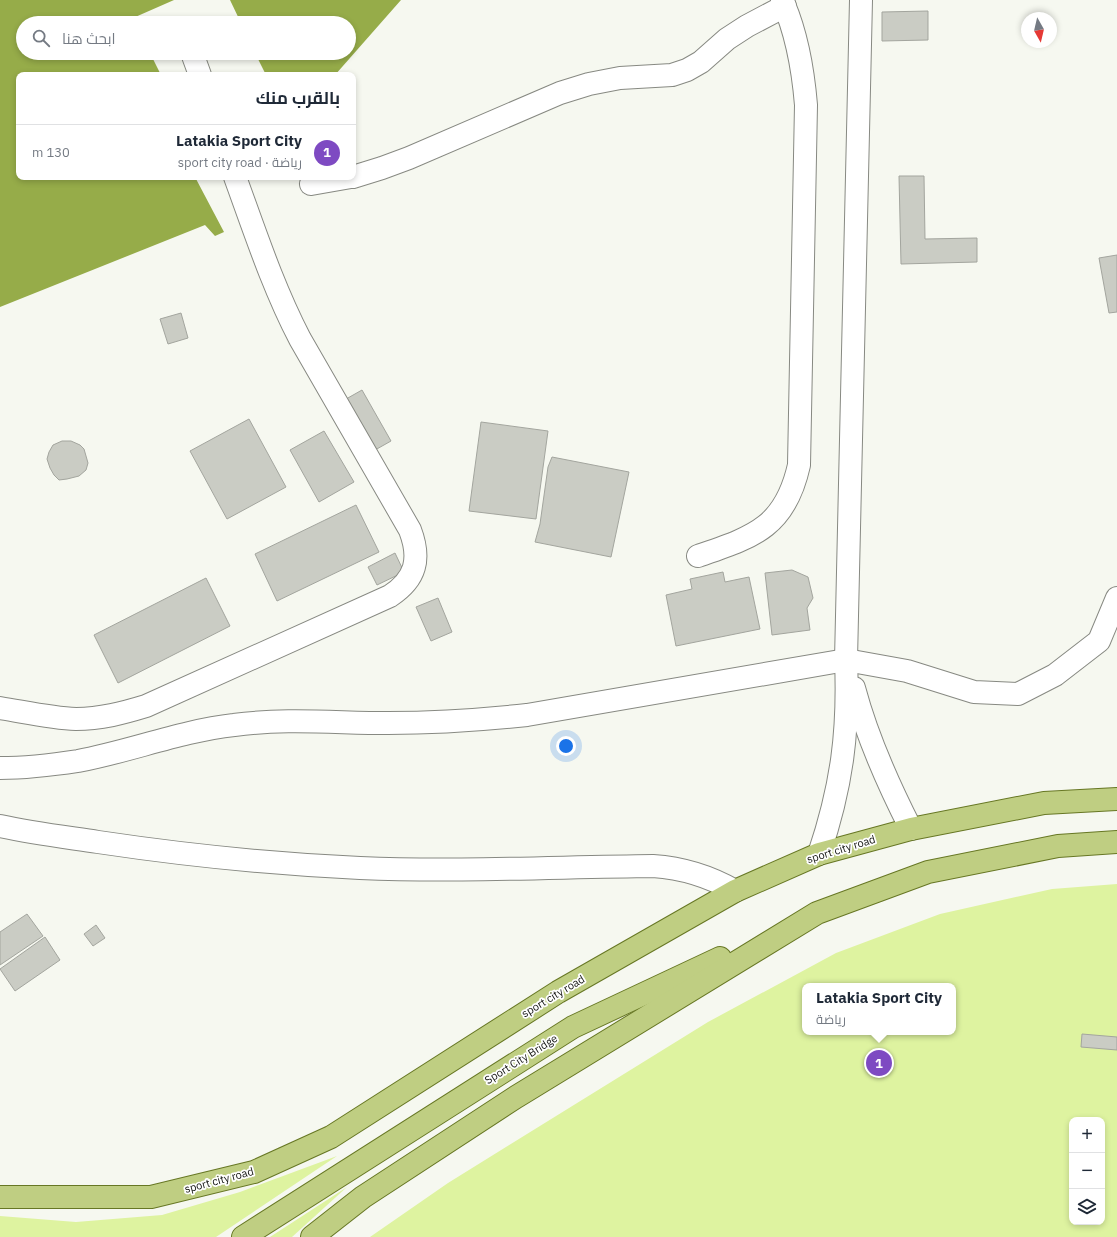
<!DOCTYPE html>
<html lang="ar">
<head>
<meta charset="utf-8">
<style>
  body { margin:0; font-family:"IBM Plex Sans",Cairo,sans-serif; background:#f6f6f7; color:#1f2937; direction:rtl }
  .controls { position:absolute; right:12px; bottom:12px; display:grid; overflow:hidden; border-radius:8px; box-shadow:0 2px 6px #0003 }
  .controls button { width:36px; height:36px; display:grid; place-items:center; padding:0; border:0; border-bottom:1px solid #e0e1e3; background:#fff; color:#1f2937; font:20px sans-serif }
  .compass { position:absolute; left:1021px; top:12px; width:36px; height:36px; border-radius:50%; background:#fff; box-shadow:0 2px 6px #0003; rotate:172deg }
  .you { position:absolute; left:566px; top:746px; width:14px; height:14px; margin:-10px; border:3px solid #fff; border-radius:50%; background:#1a73e8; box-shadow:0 0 0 6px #1a73e833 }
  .badge { display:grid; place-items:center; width:26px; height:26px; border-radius:50%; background:#7e4ac2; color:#fff; font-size:13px; font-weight:700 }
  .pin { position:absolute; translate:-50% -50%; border:2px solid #fff; box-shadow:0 1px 4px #0006 }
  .popup { position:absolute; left:802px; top:983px; width:154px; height:52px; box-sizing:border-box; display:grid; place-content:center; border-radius:8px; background:#fff; filter:drop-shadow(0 1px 3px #0005); font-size:13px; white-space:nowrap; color:#747a83 }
  .popup b { font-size:15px; color:#1f2937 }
  .popup::after { content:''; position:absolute; left:50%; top:100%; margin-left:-8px; border:8px solid transparent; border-top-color:#fff }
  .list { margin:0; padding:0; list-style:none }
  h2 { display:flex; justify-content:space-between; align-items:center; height:52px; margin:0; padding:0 16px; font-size:17px }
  h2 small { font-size:13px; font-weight:400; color:#747a83 }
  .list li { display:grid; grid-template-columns:26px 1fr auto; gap:12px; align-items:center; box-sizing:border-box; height:56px; padding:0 16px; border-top:1px solid #e0e1e3 }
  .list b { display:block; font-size:15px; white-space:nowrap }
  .list p { margin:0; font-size:13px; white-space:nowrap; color:#747a83 }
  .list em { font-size:13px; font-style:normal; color:#747a83 }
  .icon { flex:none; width:22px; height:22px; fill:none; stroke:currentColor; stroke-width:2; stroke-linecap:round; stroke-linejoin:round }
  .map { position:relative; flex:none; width:1117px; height:1237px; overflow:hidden; direction:ltr }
  .search { position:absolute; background:#fff; box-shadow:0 2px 6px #0003; left:16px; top:16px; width:340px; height:44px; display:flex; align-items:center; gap:10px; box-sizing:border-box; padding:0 14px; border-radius:22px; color:#747a83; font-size:15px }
  .panel { position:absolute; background:#fff; box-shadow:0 2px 6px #0003; left:16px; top:72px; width:340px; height:108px; border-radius:8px; direction:rtl }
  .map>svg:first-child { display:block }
  .green { fill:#def3a0; fill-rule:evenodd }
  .water { fill:#96ac49 }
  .building { fill:#caccc4; stroke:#a3a59e }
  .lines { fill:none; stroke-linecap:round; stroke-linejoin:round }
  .minor-casing { stroke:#878982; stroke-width:24 }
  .major-casing { stroke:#677724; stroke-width:24 }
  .minor { stroke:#fff; stroke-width:22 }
  .major { stroke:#bfce82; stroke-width:22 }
  .labels { text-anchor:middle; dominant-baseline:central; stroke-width:3.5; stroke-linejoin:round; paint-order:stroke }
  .street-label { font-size:11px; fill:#131411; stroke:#fff }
</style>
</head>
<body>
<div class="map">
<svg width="1117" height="1237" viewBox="0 0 1117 1237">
  <rect width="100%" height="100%" fill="#f6f8f0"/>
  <!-- green -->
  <g class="green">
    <path d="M1117,884V1237H370L448,1183L708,1022L836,953L940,914L1052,889ZM805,986H953V1032H805ZM1072,1120H1102V1222H1072Z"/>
    <path d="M337,1156L216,1237H0V1216L76,1222L162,1215L240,1192Z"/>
    <path d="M347,1187L292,1237H270Z"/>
  </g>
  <!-- water -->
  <g class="water">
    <path d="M0,0H174L133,18L135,23H23V53H150L161,75H19V177H195L224,232L215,236L205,225L0,307Z"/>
    <path d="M230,0H401L335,75H266L255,53H349V23H241Z"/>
  </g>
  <!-- building -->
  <g class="building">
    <path d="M928,11V40L882,41V12Z"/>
    <path d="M899,176H924L925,239L977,238V262L901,264Z"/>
    <path d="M1117,255V312L1109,313L1099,258Z"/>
    <path d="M181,313L188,338L168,344L160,319Z"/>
    <path d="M362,390L391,441L368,454L339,403Z"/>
    <path d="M249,419L286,487L227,519L190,451Z"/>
    <path d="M481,422L548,431L536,519L469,511Z"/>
    <path d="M324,431L354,482L319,502L290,450Z"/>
    <path d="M62,441H71L80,445L84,449L88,463L86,470L79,476L67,479L59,480L54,475L50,468L47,459L49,452L53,445Z"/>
    <path d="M552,457L629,472L611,557L535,542L540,524L548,467Z"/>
    <path d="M356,505L379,552L277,601L255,554Z"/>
    <path d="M395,553L404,572L377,585L368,567Z"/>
    <path d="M792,570L808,577L813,598L807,608L810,630L772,635L765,573Z"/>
    <path d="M723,572L725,582L749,577L760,629L676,646L666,595L692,589L690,579Z"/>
    <path d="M206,578L230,626L118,683L94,635Z"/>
    <path d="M438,598L452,632L431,641L416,607Z"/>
    <path d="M27,914L43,936L0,965V932Z"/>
    <path d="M96,925L105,938L93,946L84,934Z"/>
    <path d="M45,937L60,960L15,991L0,969Z"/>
    <path d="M1082,1034L1117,1037V1050L1081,1047Z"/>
  </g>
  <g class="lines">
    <!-- minor casing -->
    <g class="minor-casing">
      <g id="minor">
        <path d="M192,53L200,75"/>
        <path d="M353,177L382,168L409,158L560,93L589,84L620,78L672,75L687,70L701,62L727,39L747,26L785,6"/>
        <path d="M311,184L351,177"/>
        <path d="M698,556C753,537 785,528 799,465L806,105C803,69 797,33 782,0"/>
        <path d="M854,688C867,737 888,784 911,829"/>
        <path d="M0,708C25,712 51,718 76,719C101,719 123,713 146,706L390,596C416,579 421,559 410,530L300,339C273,287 255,232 235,177"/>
        <path d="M0,768C26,768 52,765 78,761C131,751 181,731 234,725C285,718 337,723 388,723C434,723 480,720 527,715L846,660L907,671L974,692L1018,694L1055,675L1099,641L1117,598"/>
        <path d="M0,826C32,833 65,837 98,842C185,855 272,864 360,868C457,872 556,867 653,866C683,868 709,876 735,891"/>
        <path d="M819,854C842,786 849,731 846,660L861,0"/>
      </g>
    </g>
    <!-- major casing -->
    <g class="major-casing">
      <g id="major">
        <path d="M0,1197H151L254,1172L331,1137L558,992L735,891L819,854L911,829L1044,803L1117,799"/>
        <path d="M243,1237L573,1027L720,958"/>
        <path d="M312,1237L363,1197L516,1097L817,913L928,872L1058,846L1117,842"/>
      </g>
    </g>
    <!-- minor -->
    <use href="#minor" class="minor"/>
    <!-- major -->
    <use href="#major" class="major"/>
  </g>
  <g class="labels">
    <!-- street labels -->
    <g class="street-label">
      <text transform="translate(841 849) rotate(-17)">sport city road</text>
      <text transform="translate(553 996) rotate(-31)">sport city road</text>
      <text transform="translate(521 1059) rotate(-32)">Sport City Bridge</text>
      <text transform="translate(219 1180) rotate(-15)">sport city road</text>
    </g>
  </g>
</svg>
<div class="controls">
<button>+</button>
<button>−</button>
<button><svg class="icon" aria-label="layers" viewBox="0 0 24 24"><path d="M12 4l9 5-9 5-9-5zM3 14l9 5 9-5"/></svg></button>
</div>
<svg class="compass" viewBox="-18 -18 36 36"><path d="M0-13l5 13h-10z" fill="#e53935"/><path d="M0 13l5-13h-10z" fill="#747a83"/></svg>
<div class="you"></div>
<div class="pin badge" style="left:879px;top:1063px">1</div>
<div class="popup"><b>Latakia Sport City</b>رياضة</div>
<div class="search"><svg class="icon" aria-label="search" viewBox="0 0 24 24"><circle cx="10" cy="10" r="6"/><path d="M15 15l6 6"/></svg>ابحث هنا</div>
<section class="panel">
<h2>بالقرب منك<small></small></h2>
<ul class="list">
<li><span class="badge">1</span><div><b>Latakia Sport City</b><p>رياضة · sport city road</p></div><em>130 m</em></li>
</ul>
</section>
</div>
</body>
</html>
